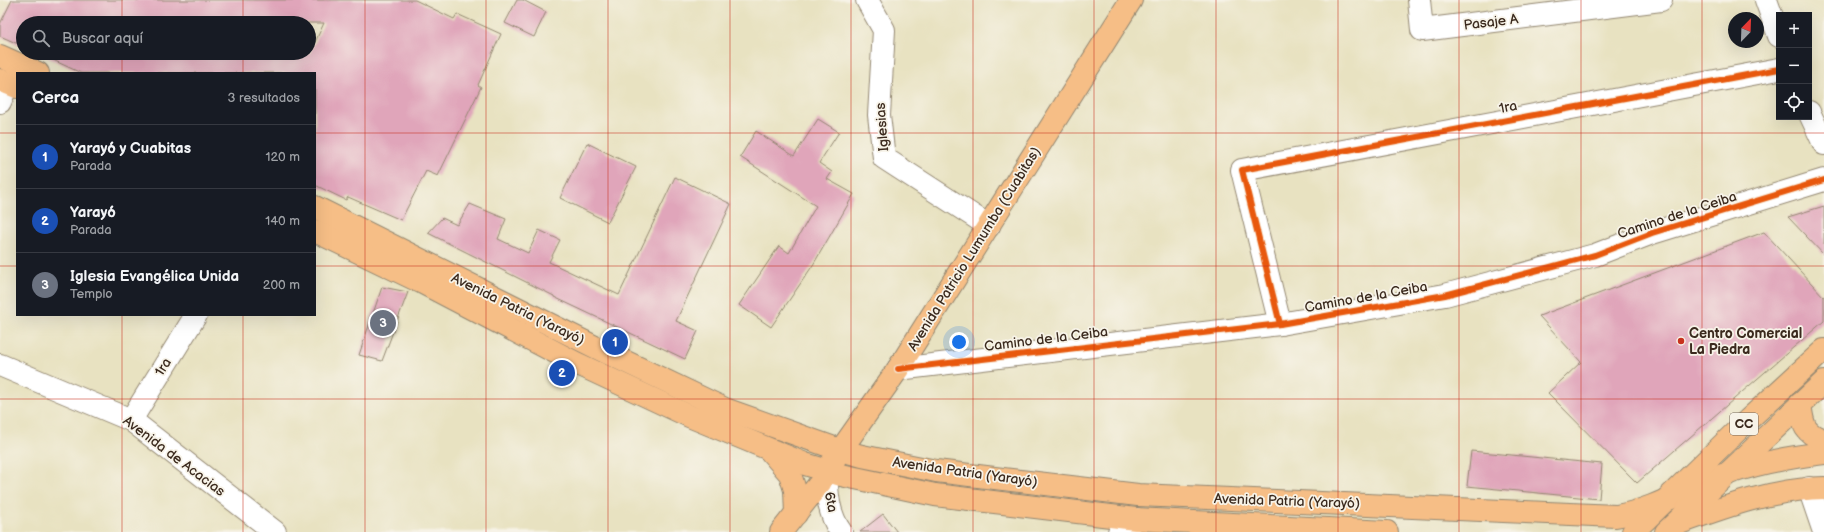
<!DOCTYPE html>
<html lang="es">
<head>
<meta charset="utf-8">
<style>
  body { margin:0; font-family:"Balsamiq Sans",sans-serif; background:#20242c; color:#f1f3f6 }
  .controls { position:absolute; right:12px; top:12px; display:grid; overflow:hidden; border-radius:0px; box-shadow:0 4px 16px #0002 }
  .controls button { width:36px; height:36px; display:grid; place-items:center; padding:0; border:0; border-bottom:1px solid #363941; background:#171b24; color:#f1f3f6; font:20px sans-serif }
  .compass { position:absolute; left:1728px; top:12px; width:36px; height:36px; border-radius:50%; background:#171b24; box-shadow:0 4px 16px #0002; rotate:23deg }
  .you { position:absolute; left:959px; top:342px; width:14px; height:14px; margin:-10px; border:3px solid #fff; border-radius:50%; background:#1a73e8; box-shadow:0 0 0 6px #1a73e833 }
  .badge { display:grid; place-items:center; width:26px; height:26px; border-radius:50%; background:#d93025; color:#fff; font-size:13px; font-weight:700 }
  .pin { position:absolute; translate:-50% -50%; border:2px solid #fff; box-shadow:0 1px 4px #0006 }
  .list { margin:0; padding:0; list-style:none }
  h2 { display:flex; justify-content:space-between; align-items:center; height:52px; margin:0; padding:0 16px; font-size:17px }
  h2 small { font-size:13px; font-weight:400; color:#9ea1a6 }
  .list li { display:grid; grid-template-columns:26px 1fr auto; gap:12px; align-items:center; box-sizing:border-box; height:64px; padding:0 16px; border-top:1px solid #363941 }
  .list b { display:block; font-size:15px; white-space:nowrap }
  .list p { margin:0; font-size:13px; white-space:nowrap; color:#9ea1a6 }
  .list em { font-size:13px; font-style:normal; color:#9ea1a6 }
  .icon { flex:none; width:22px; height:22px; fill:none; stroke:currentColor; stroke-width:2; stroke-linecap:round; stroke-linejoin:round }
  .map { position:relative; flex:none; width:1824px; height:532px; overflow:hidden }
  .search { position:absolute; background:#171b24; box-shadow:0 4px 16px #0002; left:16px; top:16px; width:300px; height:44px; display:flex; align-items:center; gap:10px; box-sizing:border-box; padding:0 14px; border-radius:22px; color:#9ea1a6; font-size:15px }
  .panel { position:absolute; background:#171b24; box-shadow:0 4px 16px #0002; left:16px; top:72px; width:300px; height:244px; border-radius:0px }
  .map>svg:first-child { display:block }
  .building { fill:#e0a5ba }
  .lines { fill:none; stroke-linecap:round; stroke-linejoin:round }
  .minor-casing { stroke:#928670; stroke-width:24 }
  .major-casing { stroke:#928670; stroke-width:24 }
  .minor { stroke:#fff; stroke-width:22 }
  .major { stroke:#f6be86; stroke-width:22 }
  .cycleway-casing { stroke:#f7f3e8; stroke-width:8 }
  .cycleway { stroke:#e8590c; stroke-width:6 }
  .grid { fill:none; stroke:#c8321e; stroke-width:1; stroke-opacity:0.55 }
  .poi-dot { fill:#c8321e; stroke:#f7f3e8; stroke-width:1.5 }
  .labels { text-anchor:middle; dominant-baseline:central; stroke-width:3.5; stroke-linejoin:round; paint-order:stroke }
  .shield { fill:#f7f3e8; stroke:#73665b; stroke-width:1 }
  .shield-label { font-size:13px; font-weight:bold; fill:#3b2a1e }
  .street-label { font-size:14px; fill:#3b2a1e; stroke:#f7f3e8 }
  .poi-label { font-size:14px; font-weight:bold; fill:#3b2a1e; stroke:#f7f3e8; text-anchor:start }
</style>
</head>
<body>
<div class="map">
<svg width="1824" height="532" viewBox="0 0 1824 532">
  <rect width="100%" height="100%" fill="#f7f3e8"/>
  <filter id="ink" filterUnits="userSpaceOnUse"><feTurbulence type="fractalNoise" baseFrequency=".025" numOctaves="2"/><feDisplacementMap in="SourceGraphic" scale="8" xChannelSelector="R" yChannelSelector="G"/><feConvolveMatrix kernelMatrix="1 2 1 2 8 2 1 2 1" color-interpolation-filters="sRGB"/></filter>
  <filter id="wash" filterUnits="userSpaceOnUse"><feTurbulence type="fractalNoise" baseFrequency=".012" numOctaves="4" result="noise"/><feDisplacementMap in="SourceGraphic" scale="16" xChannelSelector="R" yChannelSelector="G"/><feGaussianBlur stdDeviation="0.9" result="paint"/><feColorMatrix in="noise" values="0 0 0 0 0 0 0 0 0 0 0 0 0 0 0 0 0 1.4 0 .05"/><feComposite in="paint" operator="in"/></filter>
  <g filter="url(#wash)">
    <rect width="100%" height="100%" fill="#e8e2c1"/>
    <g id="blocks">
      <!-- building -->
      <g class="building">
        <path d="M12,0H415L454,19L457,14L501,34L478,85L481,87L438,176L426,171L401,220L348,197L346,200L315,185V73H81L38,53H310L324,23H23V46L0,36V24Z"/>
        <path d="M517,0H523L546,12L534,37L505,23Z"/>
        <path d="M818,119L839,132L819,163L832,172L827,179L854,194L813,265L771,327L739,305L779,246L789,253L816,206L740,157L756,131L794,156Z"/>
        <path d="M587,143L636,167L608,222L560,198Z"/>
        <path d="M675,177L731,204L676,321L698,331L685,359L554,297V296L428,233L442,218L457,225L470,204L506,219L498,239L528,253L539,230L560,240L549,262L619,295Z"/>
        <path d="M1824,206V255L1788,217Z"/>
        <path d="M1764,232L1824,297V321L1637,483L1548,393L1581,362L1539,316Z"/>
        <path d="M382,287L408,292L382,361L359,355Z"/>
        <path d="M1471,451L1602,464L1599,499L1467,486Z"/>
        <path d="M883,514L897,532H860Z"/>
      </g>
    </g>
  </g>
  <g filter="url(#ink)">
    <use href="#blocks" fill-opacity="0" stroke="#928670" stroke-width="1"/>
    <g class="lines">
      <!-- minor casing -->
      <g class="minor-casing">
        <g id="minor">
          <path d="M867,0L884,30L879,115L884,158L989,226"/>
          <path d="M1419,0L1422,30L1661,0"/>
          <path d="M1766,0L1779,36"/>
          <path d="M0,102L8,83"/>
          <path d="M1809,112L1824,144"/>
          <path d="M1280,324L1242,170L1779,69"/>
          <path d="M0,365L131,420L275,532"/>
          <path d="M898,369L1280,324L1445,295L1595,255L1652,233L1824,180"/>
          <path d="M131,420L196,315"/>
          <path d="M826,471C827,492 828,514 841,532"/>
          <path d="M1809,488L1824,532"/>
          <path d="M1119,532L1136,519"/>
        </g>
      </g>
      <!-- major casing -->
      <g class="major-casing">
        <g id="major">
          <path d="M0,56L38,73"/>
          <path d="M0,80L17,87"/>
          <path d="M315,207L601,350L725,409L840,450L862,456L936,471L1138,495L1616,516C1655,510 1689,487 1726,474C1758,463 1790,457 1824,453"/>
          <path d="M315,231L423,283L576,363L689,416L805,464L841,475L935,495L1136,519L1387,532"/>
          <path d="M1800,404C1803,424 1803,433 1824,440"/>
          <path d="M771,452L790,474L795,490L796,514"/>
          <path d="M1680,523C1727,506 1774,489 1824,488"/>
          <path d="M781,532L820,483L826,471L898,369L1131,0"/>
          <path d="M1633,532L1749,419L1824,350"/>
          <path d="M1666,532L1824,382"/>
        </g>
      </g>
      <!-- minor -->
      <use href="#minor" class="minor"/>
      <!-- major -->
      <use href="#major" class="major"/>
      <!-- cycleway casing -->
      <g class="cycleway-casing">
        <g id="cycleway">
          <path d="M1280,324L1242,170L1779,69"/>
          <path d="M898,369L1280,324L1445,295L1595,255L1652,233L1824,180"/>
        </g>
      </g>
      <!-- cycleway -->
      <use href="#cycleway" class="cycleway"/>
    </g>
  </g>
  <!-- grid -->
  <path class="grid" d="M122,0V23M243,0V23M365,0V532M486,0V532M608,0V532M730,0V532M851,0V532M973,0V532M1094,0V532M1216,0V532M1338,0V532M1459,0V532M1581,0V532M1702,0V532M122,53V73M243,53V73M0,133H17M315,133H1824M0,266H17M315,266H1824M122,315V532M243,315V532M0,399H1824"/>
  <!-- markers -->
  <circle class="poi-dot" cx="1681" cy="341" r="4"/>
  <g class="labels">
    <!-- shield labels -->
    <rect class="shield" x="1730" y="413" width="28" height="22" rx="3"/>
    <g class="shield-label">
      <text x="1744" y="424">CC</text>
    </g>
    <!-- street labels -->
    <g class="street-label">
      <text transform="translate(1491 22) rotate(-7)">Pasaje A</text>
      <text transform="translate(1508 107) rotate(-11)">1ra</text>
      <text transform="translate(882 127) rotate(-94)">Iglesias</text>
      <text transform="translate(1677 215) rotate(-18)">Camino de la Ceiba</text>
      <text transform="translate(974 249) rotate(-58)">Avenida Patricio Lumumba (Cuabitas)</text>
      <text transform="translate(1366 297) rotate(-10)">Camino de la Ceiba</text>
      <text transform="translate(518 309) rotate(26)">Avenida Patria (Yarayó)</text>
      <text transform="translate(1046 339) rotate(-7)">Camino de la Ceiba</text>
      <text transform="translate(163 367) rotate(-58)">1ra</text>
      <text transform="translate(174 456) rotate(37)">Avenida de Acacias</text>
      <text transform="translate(965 472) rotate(8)">Avenida Patria (Yarayó)</text>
      <text transform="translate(1287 501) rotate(2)">Avenida Patria (Yarayó)</text>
      <text transform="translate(831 502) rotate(78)">6ta</text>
    </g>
    <!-- poi labels -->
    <g class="poi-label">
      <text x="1689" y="333">Centro Comercial<tspan x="1689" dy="16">La Piedra</tspan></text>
    </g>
  </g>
</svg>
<div class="controls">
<button>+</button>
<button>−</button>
<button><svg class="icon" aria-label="locate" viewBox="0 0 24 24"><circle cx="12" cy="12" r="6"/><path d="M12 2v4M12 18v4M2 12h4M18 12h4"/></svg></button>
</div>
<svg class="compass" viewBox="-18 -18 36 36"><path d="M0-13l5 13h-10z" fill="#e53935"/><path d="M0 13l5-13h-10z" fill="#9ea1a6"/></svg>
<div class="you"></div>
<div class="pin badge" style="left:615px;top:342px;background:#1a4fb4">1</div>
<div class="pin badge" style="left:562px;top:373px;background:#1a4fb4">2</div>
<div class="pin badge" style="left:383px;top:323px;background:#6b7280">3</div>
<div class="search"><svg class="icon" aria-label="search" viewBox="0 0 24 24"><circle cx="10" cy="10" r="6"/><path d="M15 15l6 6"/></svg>Buscar aquí</div>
<section class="panel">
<h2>Cerca<small>3 resultados</small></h2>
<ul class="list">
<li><span class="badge" style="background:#1a4fb4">1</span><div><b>Yarayó y Cuabitas</b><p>Parada</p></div><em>120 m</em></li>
<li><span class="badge" style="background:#1a4fb4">2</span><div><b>Yarayó</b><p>Parada</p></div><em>140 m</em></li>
<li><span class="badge" style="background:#6b7280">3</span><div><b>Iglesia Evangélica Unida</b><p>Templo</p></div><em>200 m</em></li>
</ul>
</section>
</div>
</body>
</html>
